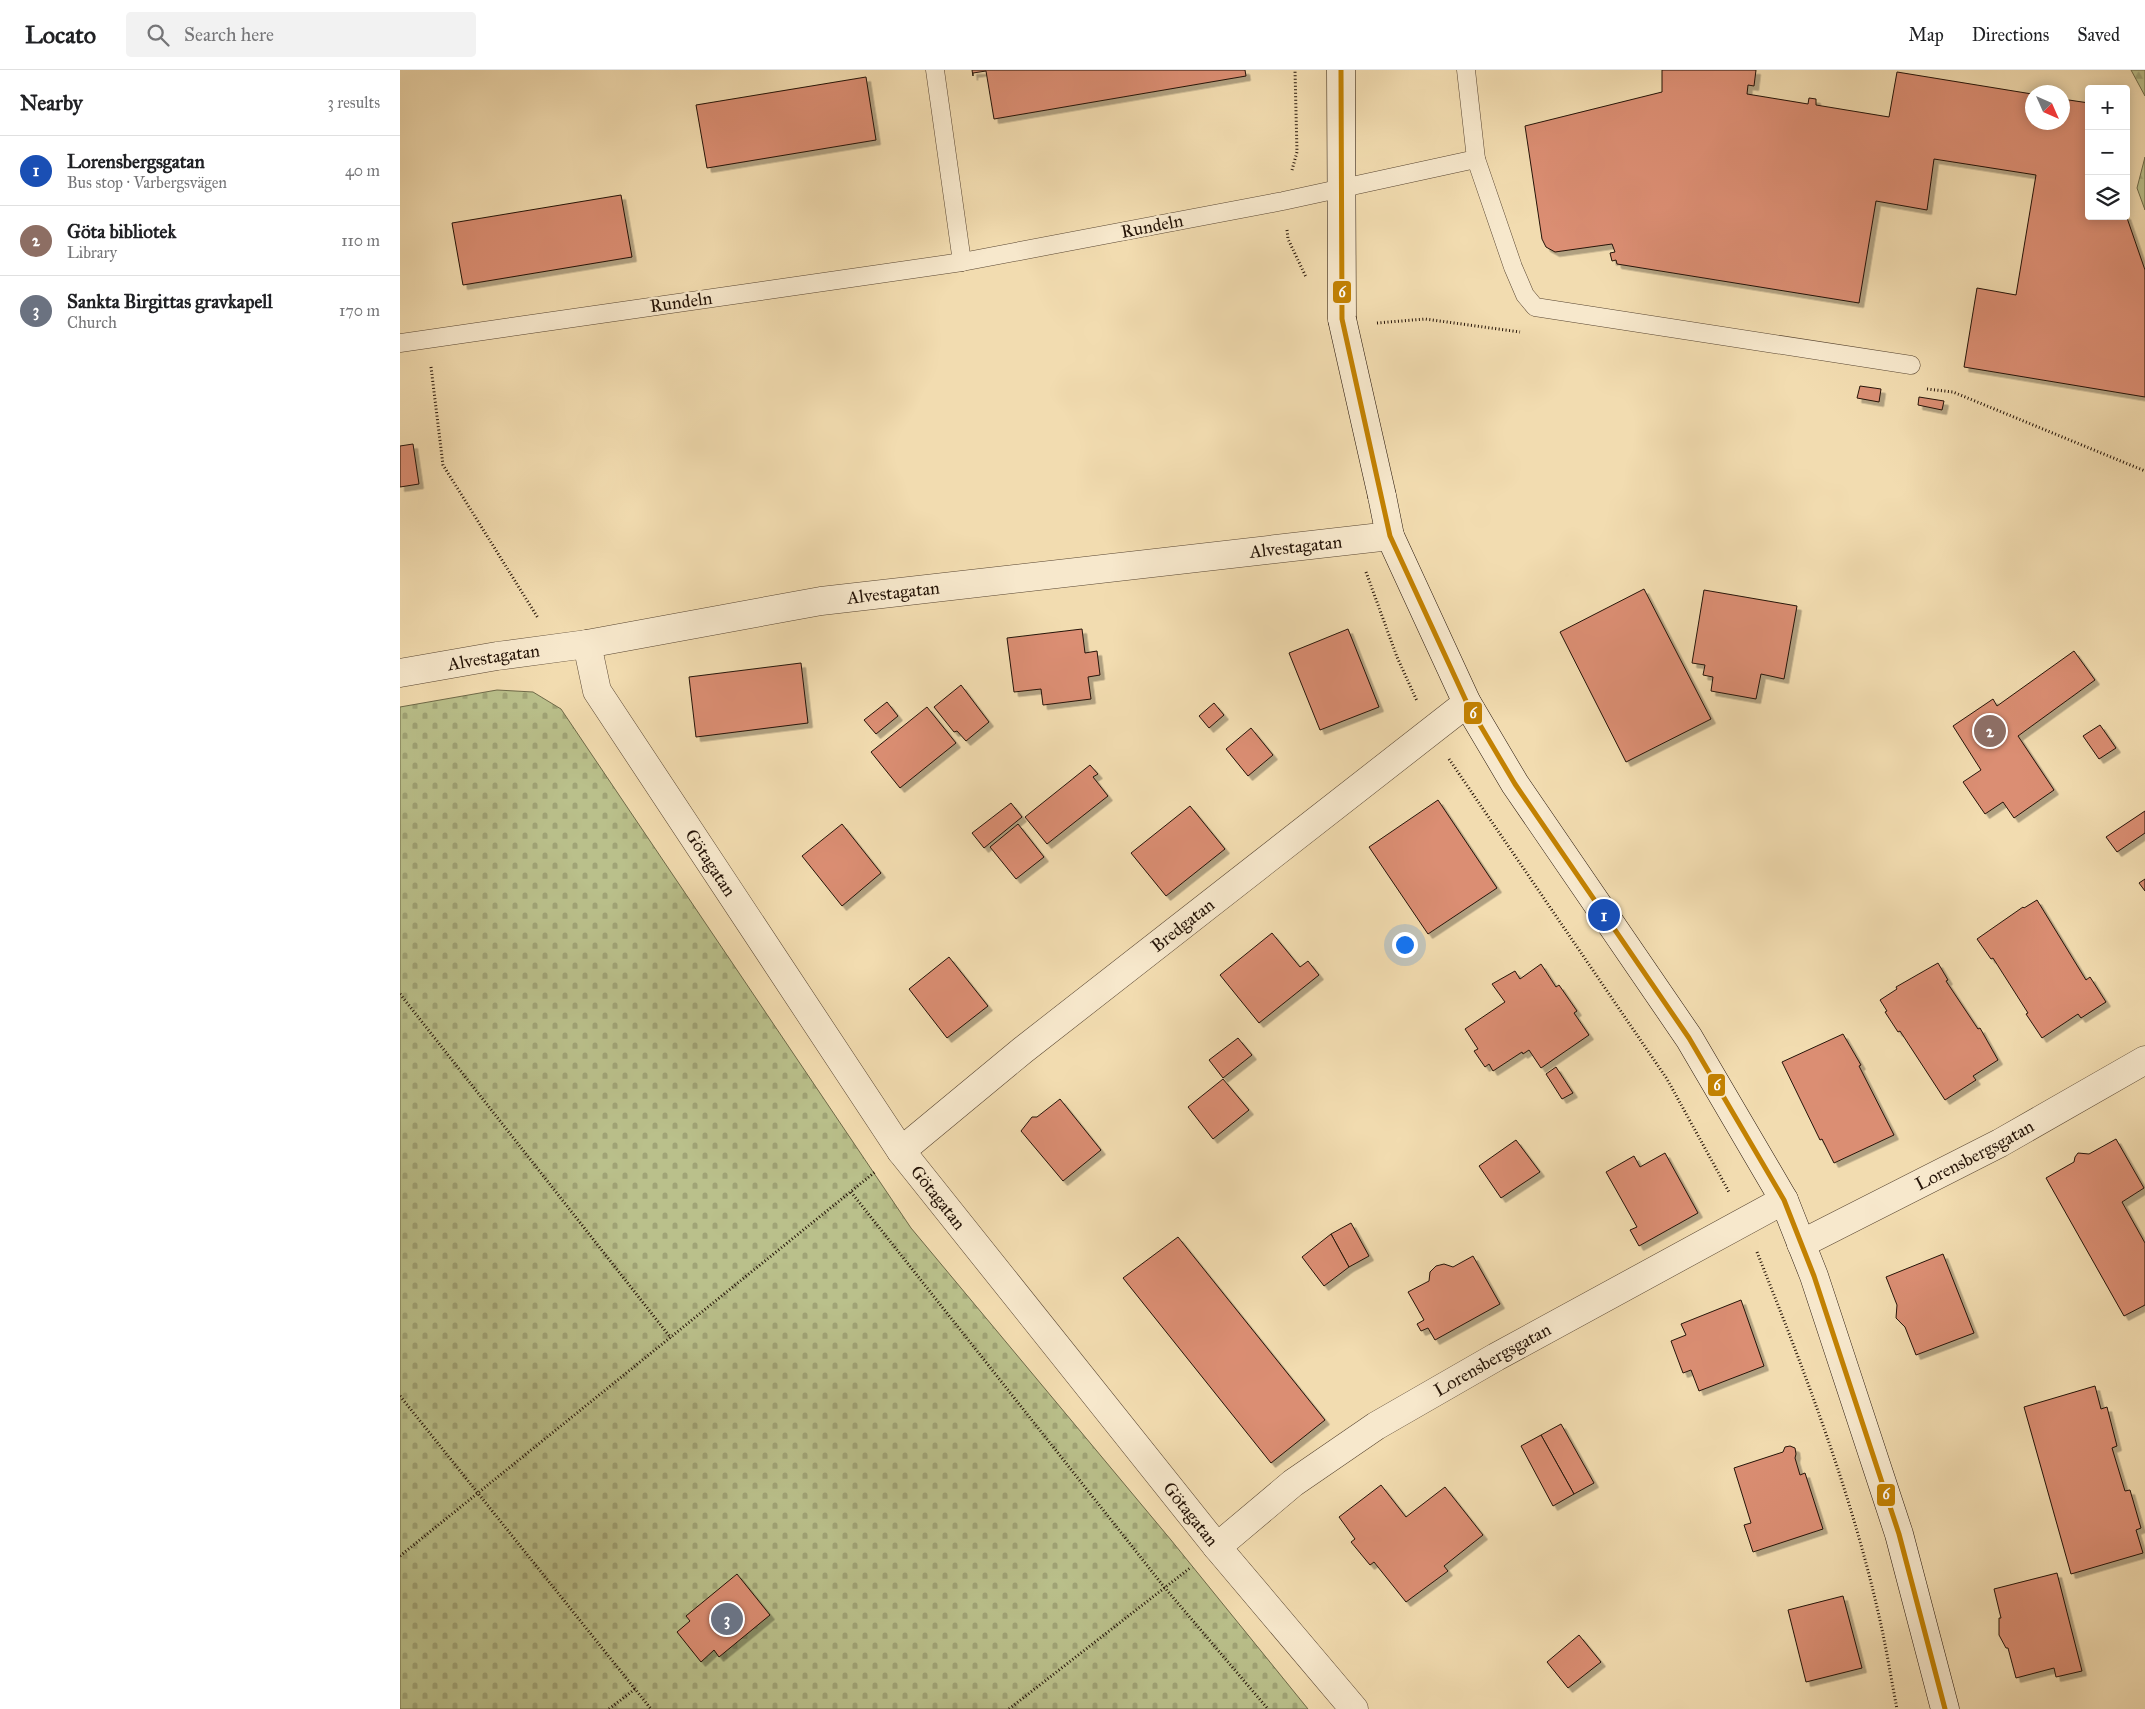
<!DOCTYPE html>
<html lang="en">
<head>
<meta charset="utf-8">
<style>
  body { margin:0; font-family:"IM FELL Great Primer",serif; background:#f2f2f2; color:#202124 }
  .controls { position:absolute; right:15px; top:15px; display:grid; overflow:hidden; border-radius:5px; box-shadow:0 2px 12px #0003 }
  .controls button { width:45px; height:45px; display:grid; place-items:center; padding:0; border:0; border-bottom:1px solid #e0e0e0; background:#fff; color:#202124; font:25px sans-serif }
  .compass { position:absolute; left:1625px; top:15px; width:45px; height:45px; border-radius:50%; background:#fff; box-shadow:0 2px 12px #0003; rotate:135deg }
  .you { position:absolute; left:1004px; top:874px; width:18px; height:18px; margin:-12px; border:4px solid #fff; border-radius:50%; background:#1a73e8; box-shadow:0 0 0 8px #1a73e833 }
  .badge { display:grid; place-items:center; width:32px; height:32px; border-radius:50%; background:#b45309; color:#fff; font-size:16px; font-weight:700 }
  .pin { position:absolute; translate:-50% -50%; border:2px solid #fff; box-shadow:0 1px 5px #0006 }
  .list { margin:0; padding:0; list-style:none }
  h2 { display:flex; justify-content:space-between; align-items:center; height:65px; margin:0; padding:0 20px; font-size:21px }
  h2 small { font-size:16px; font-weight:400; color:#757577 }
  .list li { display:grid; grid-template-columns:32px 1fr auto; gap:15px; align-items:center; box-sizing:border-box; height:70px; padding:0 20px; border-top:1px solid #e0e0e0 }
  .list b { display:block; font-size:19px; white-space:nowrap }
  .list p { margin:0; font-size:16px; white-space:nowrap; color:#757577 }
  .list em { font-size:16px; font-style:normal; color:#757577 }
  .icon { flex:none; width:28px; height:28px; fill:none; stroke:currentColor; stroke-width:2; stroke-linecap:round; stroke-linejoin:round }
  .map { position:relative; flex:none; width:1745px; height:1639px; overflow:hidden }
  header { display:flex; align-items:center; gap:30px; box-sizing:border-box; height:70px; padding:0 25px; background:#fff; border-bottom:1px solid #e0e0e0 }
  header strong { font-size:24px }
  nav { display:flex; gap:28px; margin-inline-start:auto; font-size:18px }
  .search { width:350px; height:45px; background:#f2f2f2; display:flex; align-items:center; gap:12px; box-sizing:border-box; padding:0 18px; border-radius:5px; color:#757577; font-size:19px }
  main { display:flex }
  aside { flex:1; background:#fff }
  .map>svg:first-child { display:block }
  .forest { fill:url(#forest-firs); stroke:#6f6a49 }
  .cemetery { fill:url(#cemetery-stones); stroke:#6f6a49 }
  .building { fill:#db8e73; stroke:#241307; filter:url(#shadow) }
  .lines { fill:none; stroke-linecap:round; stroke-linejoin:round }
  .lane-casing { stroke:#584531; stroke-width:19 }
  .street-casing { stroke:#584531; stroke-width:29 }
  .secondary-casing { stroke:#241307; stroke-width:29 }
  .path { stroke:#241307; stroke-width:3; stroke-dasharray:1 2.5; stroke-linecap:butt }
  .lane { stroke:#f7e8cc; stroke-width:18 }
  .street { stroke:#f7e8cc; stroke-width:28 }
  .secondary { stroke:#f7e8cc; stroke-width:28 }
  .secondary-bridge-casing { stroke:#241307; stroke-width:29; stroke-linecap:butt }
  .secondary-bridge { stroke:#f7e8cc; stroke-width:28 }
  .bus-1-casing { stroke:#f7e8cc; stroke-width:9 }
  .bus-1 { stroke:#c28102; stroke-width:5 }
  .labels { text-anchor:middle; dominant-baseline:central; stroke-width:5; stroke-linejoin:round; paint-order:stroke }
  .street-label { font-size:18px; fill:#241307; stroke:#f7e8cc }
  .line-badge { stroke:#f7e8cc; stroke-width:2 }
  .badge-label { font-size:14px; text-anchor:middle; font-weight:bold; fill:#fff }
</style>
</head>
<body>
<header>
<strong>Locato</strong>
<div class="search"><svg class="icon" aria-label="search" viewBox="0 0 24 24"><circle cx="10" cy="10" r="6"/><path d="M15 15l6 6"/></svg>Search here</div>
<nav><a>Map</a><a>Directions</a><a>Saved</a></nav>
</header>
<main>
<aside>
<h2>Nearby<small>3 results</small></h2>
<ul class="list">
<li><span class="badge" style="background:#1a4fb4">1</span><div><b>Lorensbergsgatan</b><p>Bus stop · Varbergsvägen</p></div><em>40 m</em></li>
<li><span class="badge" style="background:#8d6e63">2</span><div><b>Göta bibliotek</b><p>Library</p></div><em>110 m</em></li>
<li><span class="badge" style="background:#6b7280">3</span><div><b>Sankta Birgittas gravkapell</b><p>Church</p></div><em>170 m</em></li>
</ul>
</aside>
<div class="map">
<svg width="1745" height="1639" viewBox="0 0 1745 1639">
  <defs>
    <pattern id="forest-firs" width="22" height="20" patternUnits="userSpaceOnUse" patternTransform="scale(1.25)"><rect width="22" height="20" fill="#bac08b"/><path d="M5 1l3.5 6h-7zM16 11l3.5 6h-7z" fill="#a0a476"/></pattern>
    <pattern id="cemetery-stones" width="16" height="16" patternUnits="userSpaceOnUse" patternTransform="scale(1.25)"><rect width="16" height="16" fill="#bac08b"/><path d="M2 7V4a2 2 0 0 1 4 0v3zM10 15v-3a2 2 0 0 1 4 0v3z" fill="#a0a476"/></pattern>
    <filter id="shadow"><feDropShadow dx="4.5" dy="4.5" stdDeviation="0" flood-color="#0004"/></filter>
  </defs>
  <rect width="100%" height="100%" fill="#f2dcb0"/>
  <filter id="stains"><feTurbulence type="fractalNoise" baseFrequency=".004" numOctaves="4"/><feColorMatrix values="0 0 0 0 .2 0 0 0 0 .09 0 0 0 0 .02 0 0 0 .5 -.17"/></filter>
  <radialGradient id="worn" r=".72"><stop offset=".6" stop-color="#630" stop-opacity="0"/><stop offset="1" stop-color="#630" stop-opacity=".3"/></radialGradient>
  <!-- forest -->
  <g class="forest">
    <path d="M1731,0H1745V26Z"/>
    <path d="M1745,87V140L1737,118Z"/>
  </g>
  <!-- cemetery -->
  <path class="cemetery" d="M97,620L133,622L161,639L511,1158L771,1470L908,1639H0V637Z"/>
  <!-- building -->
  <g class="building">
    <path d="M572,0H845L846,6L594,49L586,1L573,3V6Z"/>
    <path d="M1262,0H1356L1354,16L1348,15L1347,24L1408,34L1409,28L1416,29V35L1489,47L1497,2L1632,24V52H1662V29L1689,33V146L1726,145L1745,200V327L1564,297L1577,218L1616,225L1636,105L1534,89L1527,140L1476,131L1459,233L1217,194L1216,190L1212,191L1210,183L1215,182L1212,174L1155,182L1146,177L1142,169L1125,56L1262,22Z"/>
    <path d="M466,7L476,70L307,98L296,35Z"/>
    <path d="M221,125L232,187L63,215L52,153Z"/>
    <path d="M1460,316L1481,319L1479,332L1457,328Z"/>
    <path d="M1519,327L1544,331L1542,340L1518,335Z"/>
    <path d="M13,374L19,414L0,417V376Z"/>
    <path d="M1244,519L1311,649L1226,692L1160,562Z"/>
    <path d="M1304,520L1397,536L1384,609L1361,604L1356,629L1311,621L1313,607L1303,605L1305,595L1292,593Z"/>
    <path d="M682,559L685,583L697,581L700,605L688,607L691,629L643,635L641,619L614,622L607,568Z"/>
    <path d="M948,559L979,637L920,660L889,583Z"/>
    <path d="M1674,581L1695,610L1618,666L1654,720L1614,748L1603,732L1585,744L1563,712L1581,700L1553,656L1593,629L1597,636Z"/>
    <path d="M401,593L408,653L296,667L289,607Z"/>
    <path d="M561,615L589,652L566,671L557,661L554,662L534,637Z"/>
    <path d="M487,632L498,646L476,664L464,650Z"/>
    <path d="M814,633L824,645L809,658L799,646Z"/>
    <path d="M527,637L556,673L500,718L471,682Z"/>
    <path d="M1700,655L1716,678L1699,689L1683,666Z"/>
    <path d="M851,658L873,685L848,706L826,679Z"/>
    <path d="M690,695L698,704L693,707L708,726L647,774L625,747Z"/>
    <path d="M1038,730L1097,818L1028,864L969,777Z"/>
    <path d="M611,733L622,747L584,778L572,763Z"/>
    <path d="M790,736L825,779L766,826L731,783Z"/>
    <path d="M1745,741V763L1717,782L1706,767Z"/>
    <path d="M442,754L481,803L442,836L402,786Z"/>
    <path d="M618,754L644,787L616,809L590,777Z"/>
    <path d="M1745,809V821L1739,813Z"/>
    <path d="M1637,830L1686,910L1690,907L1706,932L1681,948L1678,944L1642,968L1626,944L1628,943L1593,888L1591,889L1577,869L1623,837L1624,838Z"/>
    <path d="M872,863L900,897L908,891L919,905L859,953L820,905Z"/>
    <path d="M549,887L588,936L547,968L509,919Z"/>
    <path d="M1538,893L1548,910L1546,911L1578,959L1580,958L1598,990L1573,1006L1576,1010L1545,1030L1500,961L1498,962L1485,942L1487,941L1480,930L1497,919L1496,917Z"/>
    <path d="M1141,894L1156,917L1159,915L1177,941L1174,943L1189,965L1141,998L1129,980L1123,984L1122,982L1093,1001L1089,994L1085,997L1074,981L1078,979L1065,959L1105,932L1092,914L1115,901L1120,909Z"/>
    <path d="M1443,964L1461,995L1459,996L1494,1065L1434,1093L1422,1069L1420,1070L1382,992Z"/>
    <path d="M838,968L852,985L823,1008L809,990Z"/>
    <path d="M1156,997L1173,1023L1162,1029L1146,1004Z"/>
    <path d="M823,1009L849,1040L813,1069L788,1037Z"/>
    <path d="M660,1029L701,1080L663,1111L621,1061L632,1047H637Z"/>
    <path d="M1716,1069L1744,1118L1722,1132L1745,1173V1235L1724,1246L1646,1108L1674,1092L1675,1087L1678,1083L1689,1084Z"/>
    <path d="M1116,1070L1140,1102L1101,1128L1079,1096Z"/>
    <path d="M1265,1083L1298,1143L1239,1176L1230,1160L1237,1157L1206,1102L1234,1086L1240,1097Z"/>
    <path d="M951,1153L969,1186L949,1197L931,1164Z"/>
    <path d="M931,1164L949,1197L924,1216L902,1187Z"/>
    <path d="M778,1167L925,1350L871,1393L723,1208Z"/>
    <path d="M1543,1184L1574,1263L1516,1285L1505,1257L1496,1248L1497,1235L1486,1207Z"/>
    <path d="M1073,1186L1100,1234L1035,1270L1028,1258L1021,1261L1017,1254L1024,1250L1008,1222L1029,1211L1030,1202L1036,1196L1044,1194L1053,1197Z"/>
    <path d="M1341,1230L1364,1296L1299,1321L1291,1300L1283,1303L1271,1271L1286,1265L1281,1254Z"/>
    <path d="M1695,1316L1701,1339L1707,1337L1717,1376L1712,1378L1725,1421L1730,1420L1741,1458L1736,1460L1743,1483L1671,1504L1624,1337Z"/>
    <path d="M1161,1354L1194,1413L1174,1424L1141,1365Z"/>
    <path d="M1141,1365L1174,1424L1153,1436L1121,1376Z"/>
    <path d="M1390,1376L1395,1378L1396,1384L1395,1388L1400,1405L1405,1403L1423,1459L1353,1482L1344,1455L1351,1453L1334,1398L1383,1382L1385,1377Z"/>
    <path d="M981,1415L1006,1447L1045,1417L1083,1465L1044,1496L1048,1501L1006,1532L974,1492L970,1495L951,1472L955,1469L939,1447Z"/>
    <path d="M1657,1503L1682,1601L1656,1607L1654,1598L1616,1608L1608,1578H1606L1599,1565V1548H1601L1594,1519Z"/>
    <path d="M337,1504L370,1545L319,1587L314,1580L301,1592L277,1562L290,1551L286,1546Z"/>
    <path d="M1443,1526L1462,1598L1406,1612L1388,1540Z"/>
    <path d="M1179,1565L1201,1592L1168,1618L1147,1592Z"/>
  </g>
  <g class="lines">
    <!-- lane casing -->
    <g class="lane-casing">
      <g id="lane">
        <path d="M535,0L562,192"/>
        <path d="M1076,89L1113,197L1125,225L1135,237L1511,295"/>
        <path d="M0,273L562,192L883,131L1076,89L1066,0"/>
      </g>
    </g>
    <!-- street casing -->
    <g class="street-casing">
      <g id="street">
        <path id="s1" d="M187,574L197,621L501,1081L817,1477L954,1639"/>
        <path id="s2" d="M0,603L97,586L187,574L421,531L990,466"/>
        <path id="s3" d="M501,1081L623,980L1067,633"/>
        <path id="s4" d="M1401,1174L1600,1073L1745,990"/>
        <path id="s5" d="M817,1477L893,1413L976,1356L1096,1287L1384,1130"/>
      </g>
    </g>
    <!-- secondary casing -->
    <g class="secondary-casing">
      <g id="secondary">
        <path d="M941,0L942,249"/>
        <path d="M982,426L990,466L1067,633L1115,714L1289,968L1384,1130L1414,1206L1499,1464L1545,1639"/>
      </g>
    </g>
    <!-- path -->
    <g class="path">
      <path d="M892,100L897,82L895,0"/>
      <path d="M887,160L888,169L906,207"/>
      <path d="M977,253L1025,249L1120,262"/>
      <path d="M31,297L43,395L138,548"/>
      <path d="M1527,319L1553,322L1745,401"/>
      <path d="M966,502L997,587L1017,631"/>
      <path d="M1049,689L1267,1009L1329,1122"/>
      <path d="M0,924L271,1268"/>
      <path d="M451,1122L765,1518L868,1639"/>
      <path d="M1357,1182C1404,1300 1451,1421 1479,1546C1486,1576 1491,1608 1497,1639"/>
      <path d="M0,1326L251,1639"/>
      <path d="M0,1486L475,1102"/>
      <path d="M209,1639L235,1619"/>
      <path d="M609,1639L790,1498"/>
    </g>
    <!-- lane -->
    <use href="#lane" class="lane"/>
    <!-- street -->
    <use href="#street" class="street"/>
    <!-- secondary -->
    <use href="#secondary" class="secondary"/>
    <!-- secondary-bridge casing -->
    <g class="secondary-bridge-casing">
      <path id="secondary-bridge" d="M942,249L982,426"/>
    </g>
    <!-- secondary-bridge -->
    <use href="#secondary-bridge" class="secondary-bridge"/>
    <!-- bus-1 casing -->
    <g class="bus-1-casing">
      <path id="bus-1" d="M941,0L942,249L990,466L1067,633L1115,714L1289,968L1384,1130L1414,1206L1499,1464L1545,1639"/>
    </g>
    <!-- bus-1 -->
    <use href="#bus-1" class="bus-1"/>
  </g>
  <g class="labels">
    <!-- street labels -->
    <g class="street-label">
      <text transform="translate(752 156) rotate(-11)">Rundeln</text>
      <text transform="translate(281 232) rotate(-8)">Rundeln</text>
      <text stroke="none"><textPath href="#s2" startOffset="905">Alvestagatan</textPath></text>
      <text stroke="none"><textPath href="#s2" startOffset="500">Alvestagatan</textPath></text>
      <text stroke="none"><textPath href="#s2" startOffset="95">Alvestagatan</textPath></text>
      <text stroke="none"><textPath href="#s1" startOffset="254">Götagatan</textPath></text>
      <text stroke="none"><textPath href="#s3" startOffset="361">Bredgatan</textPath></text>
      <text stroke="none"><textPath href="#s4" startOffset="195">Lorensbergsgatan</textPath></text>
      <text stroke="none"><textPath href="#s1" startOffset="659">Götagatan</textPath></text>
      <text stroke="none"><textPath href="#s5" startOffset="334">Lorensbergsgatan</textPath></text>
      <text stroke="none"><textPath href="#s1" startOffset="1064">Götagatan</textPath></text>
    </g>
  </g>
  <g class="line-badge">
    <rect x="932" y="210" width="20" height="24" rx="5" fill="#c28102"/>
    <rect x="1063" y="631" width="20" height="24" rx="5" fill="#c28102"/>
    <rect x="1307" y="1003" width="19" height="24" rx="5" fill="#c28102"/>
    <rect x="1476" y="1413" width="20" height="24" rx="5" fill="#c28102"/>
  </g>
  <g class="badge-label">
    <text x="942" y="227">6</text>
    <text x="1073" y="648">6</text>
    <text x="1317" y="1020">6</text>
    <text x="1486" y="1429">6</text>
  </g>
  <rect width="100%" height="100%" filter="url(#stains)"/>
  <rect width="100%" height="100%" fill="url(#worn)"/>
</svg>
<div class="controls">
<button>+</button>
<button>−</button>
<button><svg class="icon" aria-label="layers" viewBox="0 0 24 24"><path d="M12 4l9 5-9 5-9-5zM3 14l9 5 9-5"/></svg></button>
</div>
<svg class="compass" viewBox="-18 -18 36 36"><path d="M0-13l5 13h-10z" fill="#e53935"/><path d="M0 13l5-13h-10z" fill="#757577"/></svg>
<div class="you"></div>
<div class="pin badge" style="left:1204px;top:845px;background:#1a4fb4">1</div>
<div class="pin badge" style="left:1590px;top:661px;background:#8d6e63">2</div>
<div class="pin badge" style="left:327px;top:1549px;background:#6b7280">3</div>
</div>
</main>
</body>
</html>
